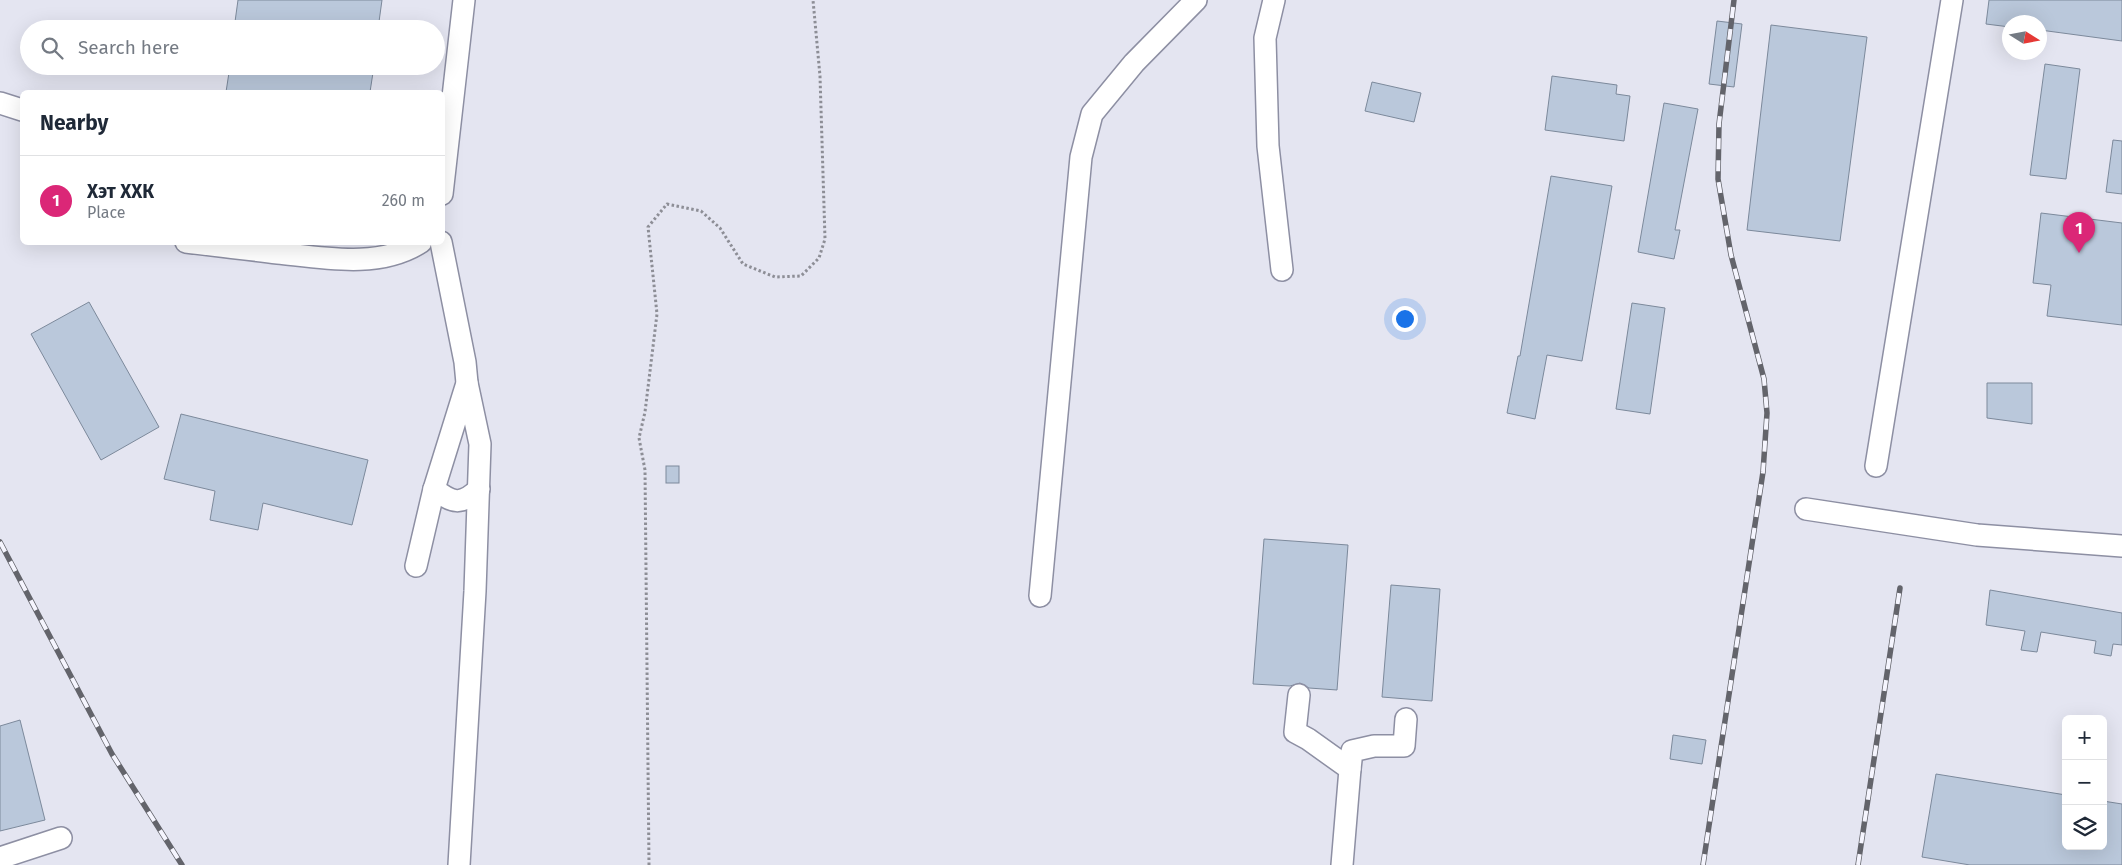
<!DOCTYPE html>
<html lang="en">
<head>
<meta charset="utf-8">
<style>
  body { margin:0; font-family:"Fira Sans",sans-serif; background:#f6f6f7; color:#1f2937 }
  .controls { position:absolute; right:15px; bottom:15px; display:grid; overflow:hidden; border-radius:8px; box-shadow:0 5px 20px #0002 }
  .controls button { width:45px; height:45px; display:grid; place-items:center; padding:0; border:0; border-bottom:1px solid #e0e1e3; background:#fff; color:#1f2937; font:25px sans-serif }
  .compass { position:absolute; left:2002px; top:15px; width:45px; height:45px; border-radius:50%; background:#fff; box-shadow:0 5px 20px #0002; rotate:101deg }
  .you { position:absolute; left:1404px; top:318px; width:18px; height:18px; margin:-12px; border:4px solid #fff; border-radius:50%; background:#1a73e8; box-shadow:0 0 0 8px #1a73e833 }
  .badge { display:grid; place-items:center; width:32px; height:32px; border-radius:50%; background:#db2777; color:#fff; font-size:16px; font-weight:700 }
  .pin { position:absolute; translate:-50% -41px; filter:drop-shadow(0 1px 2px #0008) }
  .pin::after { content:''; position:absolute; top:26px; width:18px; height:15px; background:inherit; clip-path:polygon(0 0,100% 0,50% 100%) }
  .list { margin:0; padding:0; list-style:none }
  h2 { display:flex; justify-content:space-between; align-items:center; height:65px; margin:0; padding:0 20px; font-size:21px }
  h2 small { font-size:16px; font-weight:400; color:#747a83 }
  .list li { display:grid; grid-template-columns:32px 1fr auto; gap:15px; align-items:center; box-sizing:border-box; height:90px; padding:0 20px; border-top:1px solid #e0e1e3 }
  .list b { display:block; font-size:19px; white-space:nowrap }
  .list p { margin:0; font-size:16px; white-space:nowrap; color:#747a83 }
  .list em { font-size:16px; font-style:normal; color:#747a83 }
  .icon { flex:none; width:28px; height:28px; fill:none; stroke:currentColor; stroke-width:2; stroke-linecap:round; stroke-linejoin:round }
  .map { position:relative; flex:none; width:2122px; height:865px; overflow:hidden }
  .search { position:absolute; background:#fff; box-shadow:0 5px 20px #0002; left:20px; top:20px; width:425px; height:55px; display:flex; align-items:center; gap:12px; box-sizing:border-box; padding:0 18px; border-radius:28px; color:#747a83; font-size:19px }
  .panel { position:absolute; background:#fff; box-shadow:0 5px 20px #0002; left:20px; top:90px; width:425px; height:155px; border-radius:8px }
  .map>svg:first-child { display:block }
  .built { fill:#e4e5f1; fill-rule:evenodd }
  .building { fill:#bac8db; stroke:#7c899b }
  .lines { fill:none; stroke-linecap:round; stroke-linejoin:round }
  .minor-casing { stroke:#8d8fa3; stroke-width:24 }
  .path { stroke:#8d8e96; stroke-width:3; stroke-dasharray:2.5 2.5; stroke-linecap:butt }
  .minor { stroke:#fff; stroke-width:21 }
  .rail-casing { stroke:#63646b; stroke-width:5.5 }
  .rail { stroke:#f5f5fe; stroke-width:4; stroke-dasharray:11; stroke-linecap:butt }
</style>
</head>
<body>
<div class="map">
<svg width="2122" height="865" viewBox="0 0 2122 865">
  <rect width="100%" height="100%" fill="#f5f5fe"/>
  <!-- built -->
  <path class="built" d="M0,0H2122V865H0ZM2010,22H2040V52H2010ZM29,29H436V66H29ZM22,92H442V242H22ZM2066,719H2103V846H2066Z"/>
  <!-- building -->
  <g class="building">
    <path d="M238,0H382L378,29H234Z"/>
    <path d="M1989,0H2122V41L2040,30V22H2010V27L1986,24Z"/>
    <path d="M1717,21L1742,24L1734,87L1709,84Z"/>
    <path d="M1771,25L1867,37L1840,241L1747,230Z"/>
    <path d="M2045,64L2080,69L2066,179L2030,175Z"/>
    <path d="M230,66H374L370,92H226Z"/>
    <path d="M1552,76L1617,85L1616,94L1630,96L1624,141L1545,130Z"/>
    <path d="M1372,82L1421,93L1414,122L1365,111Z"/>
    <path d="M1664,103L1698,109L1675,230H1680L1674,259L1638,252Z"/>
    <path d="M2113,140L2122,141V194L2106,192Z"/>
    <path d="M1551,176L1612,186L1582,361L1547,355L1535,419L1507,413L1518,356H1520Z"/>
    <path d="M2041,213L2122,223V325L2047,316L2051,285L2033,283Z"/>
    <path d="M89,302L159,427L101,460L31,334Z"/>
    <path d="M1632,303L1665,308L1650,414L1616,409Z"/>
    <path d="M1987,383H2032V424L1987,418Z"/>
    <path d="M181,414L368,460L352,525L263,503L258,530L210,520L215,491L164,479Z"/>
    <rect x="666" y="466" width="13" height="17"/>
    <path d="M1264,539L1348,545L1337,690L1309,688L1300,683L1290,686L1253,684Z"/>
    <path d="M1391,585L1440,589L1432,701L1382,697Z"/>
    <path d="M1990,590L2122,613V645L2113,644L2111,656L2094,653L2096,641L2041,632L2037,652L2021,650L2025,631L1986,625Z"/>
    <path d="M20,720L45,820L0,831V726Z"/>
    <path d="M1673,735L1706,740L1702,764L1670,759Z"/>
    <path d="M1936,774L2066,795V846H2103V801L2122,804V865H1970L1922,857Z"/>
  </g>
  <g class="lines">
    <!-- minor casing -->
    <g class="minor-casing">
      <g id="minor">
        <path d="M1274,0L1265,38L1268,146L1282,270"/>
        <path d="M0,103L22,110"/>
        <path d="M442,194L464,0"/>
        <path d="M186,242C217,246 247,249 278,253C324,258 380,269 421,242"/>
        <path d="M1876,466L1952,0"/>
        <path d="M434,489C452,503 461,506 479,489"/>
        <path d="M1806,509L1977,535L2122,546"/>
        <path d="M416,566L434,489L467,383L465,362L441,242"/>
        <path d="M1040,596L1081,157L1092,114L1134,63L1196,0"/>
        <path d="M1299,695L1295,732L1308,739L1350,769L1342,865"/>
        <path d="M1350,769L1352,751L1374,746H1404L1406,719"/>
        <path d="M0,858L61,838"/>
        <path d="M459,865L475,591L480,444L467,383"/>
      </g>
    </g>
    <!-- path -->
    <path class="path" d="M649,865L645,470L639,438L645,412L657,314L648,227L667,204L701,211L720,228L743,264L775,277L801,276L819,258L825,239L820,76L813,0"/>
    <!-- minor -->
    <use href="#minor" class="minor"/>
    <!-- rail casing -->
    <g class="rail-casing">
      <g id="rail">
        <path d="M0,542L112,754L182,865"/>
        <path d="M1703,865L1763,472L1767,413L1764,379L1731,255L1718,179L1719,124L1734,0"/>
        <path d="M1858,865L1900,588"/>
      </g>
    </g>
    <!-- rail -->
    <use href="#rail" class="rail"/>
  </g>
</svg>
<div class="controls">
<button>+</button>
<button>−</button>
<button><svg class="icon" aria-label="layers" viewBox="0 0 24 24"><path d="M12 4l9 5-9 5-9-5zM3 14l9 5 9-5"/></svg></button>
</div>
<svg class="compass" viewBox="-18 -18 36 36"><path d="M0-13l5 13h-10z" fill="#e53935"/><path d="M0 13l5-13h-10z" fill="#747a83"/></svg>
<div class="you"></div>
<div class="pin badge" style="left:2079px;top:253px">1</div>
<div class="search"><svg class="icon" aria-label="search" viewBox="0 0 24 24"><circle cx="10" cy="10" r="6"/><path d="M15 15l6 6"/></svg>Search here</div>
<section class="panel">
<h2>Nearby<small></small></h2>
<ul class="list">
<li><span class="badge">1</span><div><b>Хэт ХХК</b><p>Place</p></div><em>260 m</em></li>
</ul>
</section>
</div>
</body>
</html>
